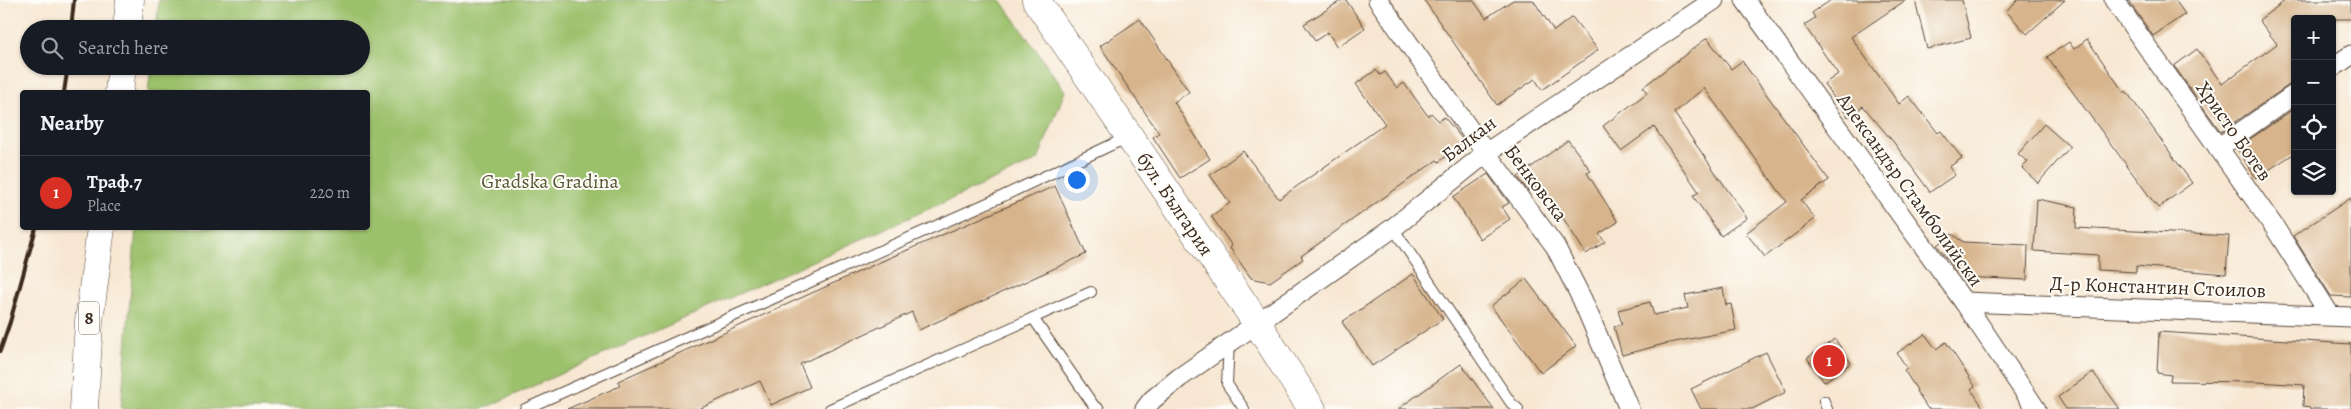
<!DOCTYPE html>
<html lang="en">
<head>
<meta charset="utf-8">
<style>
  body { margin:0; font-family:Alegreya,serif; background:#242831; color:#f1f3f6 }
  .controls { position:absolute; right:15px; top:15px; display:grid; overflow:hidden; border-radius:5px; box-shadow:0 1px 4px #0004 }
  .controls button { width:45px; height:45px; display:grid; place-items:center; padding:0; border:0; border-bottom:1px solid #363941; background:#171b24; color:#f1f3f6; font:25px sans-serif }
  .you { position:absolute; left:1076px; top:179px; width:18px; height:18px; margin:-12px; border:4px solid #fff; border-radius:50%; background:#1a73e8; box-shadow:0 0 0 8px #1a73e833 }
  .badge { display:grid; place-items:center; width:32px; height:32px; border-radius:50%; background:#d93025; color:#fff; font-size:16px; font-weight:700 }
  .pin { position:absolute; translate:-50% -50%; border:2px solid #fff; box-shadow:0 1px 5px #0006 }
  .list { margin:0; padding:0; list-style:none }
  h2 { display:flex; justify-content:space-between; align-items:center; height:65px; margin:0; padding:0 20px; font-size:21px }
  h2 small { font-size:16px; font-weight:400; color:#9ea1a6 }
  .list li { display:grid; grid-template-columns:32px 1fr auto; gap:15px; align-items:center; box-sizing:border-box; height:75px; padding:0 20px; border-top:1px solid #363941 }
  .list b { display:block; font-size:19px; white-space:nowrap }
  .list p { margin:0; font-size:16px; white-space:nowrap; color:#9ea1a6 }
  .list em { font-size:16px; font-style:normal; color:#9ea1a6 }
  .icon { flex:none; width:28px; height:28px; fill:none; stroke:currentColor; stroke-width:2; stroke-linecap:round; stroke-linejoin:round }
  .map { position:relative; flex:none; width:2351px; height:409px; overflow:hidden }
  .search { position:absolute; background:#171b24; box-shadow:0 1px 4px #0004; left:20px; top:20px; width:350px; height:55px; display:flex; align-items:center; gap:12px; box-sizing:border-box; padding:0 18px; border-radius:28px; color:#9ea1a6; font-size:19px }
  .panel { position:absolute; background:#171b24; box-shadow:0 1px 4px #0004; left:20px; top:90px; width:350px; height:140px; border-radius:5px }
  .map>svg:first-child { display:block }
  .green { fill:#9cc16c; stroke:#6c7645 }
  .building { fill:#d7b48b }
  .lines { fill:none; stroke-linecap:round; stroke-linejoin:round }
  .lane-casing { stroke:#574639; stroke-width:12 }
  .street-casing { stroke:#574639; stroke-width:21 }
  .secondary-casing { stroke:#574639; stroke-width:29 }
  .primary-casing { stroke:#574639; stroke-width:29 }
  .lane { stroke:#fff; stroke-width:10 }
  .street { stroke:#fff; stroke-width:19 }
  .secondary { stroke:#fff; stroke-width:28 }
  .primary { stroke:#fff; stroke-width:28 }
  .rail { stroke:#3b2a1e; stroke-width:4 }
  .labels { text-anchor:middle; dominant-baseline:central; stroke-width:4; stroke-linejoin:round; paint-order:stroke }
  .shield { fill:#fdfcf7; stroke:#75695f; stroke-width:1 }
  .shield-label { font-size:19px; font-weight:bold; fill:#3b2a1e }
  .street-label { font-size:20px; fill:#3b2a1e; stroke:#fdfcf7 }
  .park-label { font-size:20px; fill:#585735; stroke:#fdfcf7 }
</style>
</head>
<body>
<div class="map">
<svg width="2351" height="409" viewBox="0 0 2351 409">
  <rect width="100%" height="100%" fill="#fdfcf7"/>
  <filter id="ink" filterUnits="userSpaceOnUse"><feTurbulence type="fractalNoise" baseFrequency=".02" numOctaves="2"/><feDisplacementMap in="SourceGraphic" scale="10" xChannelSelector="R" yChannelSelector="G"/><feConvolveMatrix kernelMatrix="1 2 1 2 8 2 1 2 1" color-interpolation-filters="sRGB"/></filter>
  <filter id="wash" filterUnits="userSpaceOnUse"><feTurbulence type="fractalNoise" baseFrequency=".0096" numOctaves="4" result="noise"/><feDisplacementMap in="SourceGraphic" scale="20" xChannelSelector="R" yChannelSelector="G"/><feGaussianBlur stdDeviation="1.12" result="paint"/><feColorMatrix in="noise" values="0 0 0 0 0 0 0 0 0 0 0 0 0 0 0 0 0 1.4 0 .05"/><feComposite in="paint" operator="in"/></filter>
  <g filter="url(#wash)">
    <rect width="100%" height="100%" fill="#f7e7d2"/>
    <!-- green -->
    <path class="green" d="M159,0H1001L1065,91L1038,160L482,409H121L136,228H368V92H148L151,66H361V29H156Z"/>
    <g id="blocks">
      <!-- building -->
      <g class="building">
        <path d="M1342,0H1346L1365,28L1337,47L1328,32L1315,41L1304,24Z"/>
        <path d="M1424,0H1473L1486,18L1513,0H1533L1554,31L1572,17L1598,50L1542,90L1535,79L1497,105Z"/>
        <path d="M1831,0H1906L1851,37L1899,104L1909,96L1938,133L1941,131L1962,158L1949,167L1955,175L1930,192L1895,144L1863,106L1848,117L1824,84L1838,74L1804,25L1815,18L1812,13Z"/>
        <path d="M1915,0H1962L1971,38L1927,49Z"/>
        <path d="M2018,0H2065L2027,34L2006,11Z"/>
        <path d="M2128,0H2175L2185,14L2153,36Z"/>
        <path d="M2286,0H2351V19H2295V81L2221,132L2174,66L2197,49L2222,84L2277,44L2259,20Z"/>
        <path d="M1140,19L1189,92L1174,102L1210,159L1180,178L1153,137L1159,133L1100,46Z"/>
        <path d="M1707,38L1731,69L1742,61L1829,180L1801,200L1815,219L1765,257L1746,233L1787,202L1704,88L1674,113L1747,218L1721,236L1693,196L1699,192L1654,127L1621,151L1603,126L1647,93L1643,87Z"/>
        <path d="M2087,39L2124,93L2126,91L2192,183L2158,208L2047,57L2069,42L2074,49Z"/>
        <path d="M1376,70L1380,75L1385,72L1397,88L1404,83L1428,116L1431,113L1439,121L1444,117L1464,141L1439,162L1437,160L1301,256L1303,259L1270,282L1251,278L1230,248L1232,246L1211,216L1230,203L1210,175L1243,151L1279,199L1385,124L1356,84Z"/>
        <path d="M2295,108V153L2256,178L2237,148Z"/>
        <path d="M2044,124L2070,147L2038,183L2022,168L2028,162L2018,154Z"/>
        <path d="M1568,140L1591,171L1587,173L1618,222L1599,234L1605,242L1586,254L1547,193L1543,196L1535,187L1528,191L1518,177Z"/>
        <path d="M1488,174L1509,203L1502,207L1510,219L1480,239L1453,197Z"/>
        <path d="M1055,186L1086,254L919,330L912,312L800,364L810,387L771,405L760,381L699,409H567L620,386L618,381L889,258Z"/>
        <path d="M2351,198V297L2331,296L2293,236Z"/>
        <path d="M2037,199L2077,207L2076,228L2229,236L2226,274L2136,266V272L2098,270V255L2034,251Z"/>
        <path d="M1952,234L1963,242L2028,245L2027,280L1964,277L1956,271L1937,245Z"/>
        <path d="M1413,274L1443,319L1372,366L1342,322Z"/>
        <path d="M1526,279L1576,346L1541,373L1491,306Z"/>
        <path d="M1723,288L1726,305L1731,304L1736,330L1664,344L1622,355L1614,327L1622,324L1618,310L1650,302L1654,315L1688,308L1685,295Z"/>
        <path d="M2159,332L2351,344V409H2310V407L2303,406L2304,385L2258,382L2170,381L2171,375L2157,373Z"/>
        <path d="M1925,334L1936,349L1946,342L1975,386L1971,389L1984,409H1928L1916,391L1917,390L1904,370L1907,368L1897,353Z"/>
        <path d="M1835,339L1851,363L1824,382L1807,358Z"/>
        <path d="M1766,352L1786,392L1752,409H1701L1691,389Z"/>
        <path d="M1461,364L1494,409H1398Z"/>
        <path d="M2093,372L2120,409H2066L2058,397Z"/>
      </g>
    </g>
  </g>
  <g filter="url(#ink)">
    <use href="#blocks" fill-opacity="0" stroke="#574639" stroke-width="1"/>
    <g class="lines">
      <!-- lane casing -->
      <g class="lane-casing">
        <g id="lane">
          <path d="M1393,228L1511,403L1518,409"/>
          <path d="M1033,318L1094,406L1099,409"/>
          <path d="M1229,342L1227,384L1244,409"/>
          <path d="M1824,401L1827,409"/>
          <path d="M525,409L1001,197L1128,137"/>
          <path d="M830,409L1091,292"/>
        </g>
      </g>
      <!-- street casing -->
      <g class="street-casing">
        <g id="street">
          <path d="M1378,0L1486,153L1555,246L1582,299L1629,409"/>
          <path d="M1745,0L1964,302L2036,409"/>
          <path d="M2114,0L2275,228L2330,315"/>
          <path d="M2332,68L2351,55"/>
          <path d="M2218,148L2295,94"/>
          <path d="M1964,302L2351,317"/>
          <path d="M1145,409L1152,400L1179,378L1393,228L1486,153L1714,0"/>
        </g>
      </g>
      <!-- secondary casing -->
      <g class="secondary-casing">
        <path id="secondary" d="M1036,0L1257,323L1312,409"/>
      </g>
      <!-- primary casing -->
      <g class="primary-casing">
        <g id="primary">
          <path d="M127,29L130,0"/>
          <path d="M119,92L122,66"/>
          <path d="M84,409L89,321L101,228"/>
        </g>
      </g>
      <!-- lane -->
      <use href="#lane" class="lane"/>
      <!-- street -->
      <use href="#street" class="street"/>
      <!-- secondary -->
      <use href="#secondary" class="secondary"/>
      <!-- primary -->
      <use href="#primary" class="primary"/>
      <!-- rail -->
      <g class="rail">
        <path d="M71,29L74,0"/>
        <path d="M64,92L68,66"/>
        <path d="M0,351L10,322L36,228"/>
      </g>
    </g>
  </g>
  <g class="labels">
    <!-- shield labels -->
    <rect class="shield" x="79" y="301.5" width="20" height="33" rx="4"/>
    <g class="shield-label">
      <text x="89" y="318">8</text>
    </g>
    <!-- street labels -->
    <g class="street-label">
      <text transform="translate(2234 131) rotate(55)">Христо Ботев</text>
      <text transform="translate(1469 139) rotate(-37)">Балкан</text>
      <text transform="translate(1536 183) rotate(53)">Бенковска</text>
      <text transform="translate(1910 190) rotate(54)">Александър Стамболийски</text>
      <text transform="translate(1175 204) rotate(56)">бул. България</text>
      <text transform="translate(2158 287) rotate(2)">Д-р Константин Стоилов</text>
    </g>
    <!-- park labels -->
    <g class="park-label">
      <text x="550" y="181">Gradska Gradina</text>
    </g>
  </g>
</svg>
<div class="controls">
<button>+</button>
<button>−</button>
<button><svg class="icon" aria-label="locate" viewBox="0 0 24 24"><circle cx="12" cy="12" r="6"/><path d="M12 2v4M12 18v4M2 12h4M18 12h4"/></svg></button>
<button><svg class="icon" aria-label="layers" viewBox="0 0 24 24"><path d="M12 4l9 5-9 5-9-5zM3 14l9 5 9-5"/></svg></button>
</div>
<div class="you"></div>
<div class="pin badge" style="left:1829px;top:361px">1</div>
<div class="search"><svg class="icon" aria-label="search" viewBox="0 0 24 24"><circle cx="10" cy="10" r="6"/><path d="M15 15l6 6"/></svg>Search here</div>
<section class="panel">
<h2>Nearby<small></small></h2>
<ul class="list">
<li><span class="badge">1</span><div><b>Траф.7</b><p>Place</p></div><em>220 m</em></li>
</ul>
</section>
</div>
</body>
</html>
